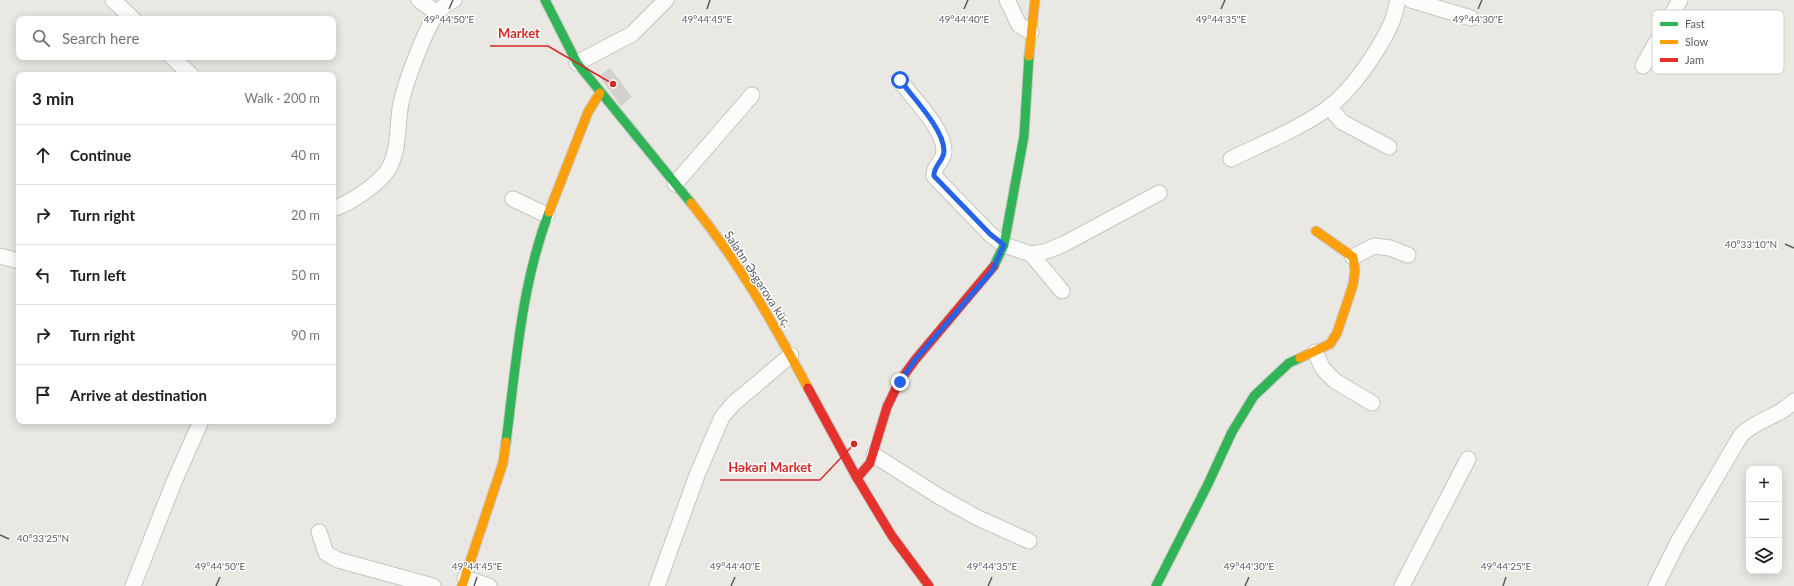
<!DOCTYPE html>
<html lang="en">
<head>
<meta charset="utf-8">
<style>
  body { margin:0; font-family:Lato,sans-serif; background:#f6f6f6; color:#202124 }
  .controls { position:absolute; right:12px; bottom:12px; display:grid; overflow:hidden; border-radius:8px; box-shadow:0 2px 10px #0003 }
  .controls button { width:36px; height:36px; display:grid; place-items:center; padding:0; border:0; border-bottom:1px solid #e0e0e0; background:#fff; color:#202124; font:20px sans-serif }
  .stop { position:absolute; width:12px; height:12px; margin:-9px; border:3px solid #2563eb; border-radius:50%; background:#fff }
  .stop.end { background:#2563eb; border-color:#fff; box-shadow:0 1px 4px #0008 }
  .list { margin:0; padding:0; list-style:none }
  h2 { display:flex; justify-content:space-between; align-items:center; height:52px; margin:0; padding:0 16px; font-size:17px }
  h2 small { font-size:13px; font-weight:400; color:#757577 }
  .list li { display:grid; grid-template-columns:26px 1fr auto; gap:12px; align-items:center; box-sizing:border-box; height:60px; padding:0 16px; border-top:1px solid #e0e0e0 }
  .list b { display:block; font-size:15px; white-space:nowrap }
  .list em { font-size:13px; font-style:normal; color:#757577 }
  .icon { flex:none; width:22px; height:22px; fill:none; stroke:currentColor; stroke-width:2; stroke-linecap:round; stroke-linejoin:round }
  .map { position:relative; flex:none; width:1794px; height:586px; overflow:hidden }
  .search { position:absolute; background:#fff; box-shadow:0 2px 10px #0003; left:16px; top:16px; width:320px; height:44px; display:flex; align-items:center; gap:10px; box-sizing:border-box; padding:0 14px; border-radius:8px; color:#757577; font-size:15px }
  .panel { position:absolute; background:#fff; box-shadow:0 2px 10px #0003; left:16px; top:72px; width:320px; height:352px; border-radius:8px }
  .map>svg:first-child { display:block }
  .building { fill:#d2d1cd }
  .lines { fill:none; stroke-linecap:round; stroke-linejoin:round }
  .street-casing { stroke:#c5c6c4; stroke-width:17 }
  .fast-casing { stroke:#c6c7c6; stroke-width:11 }
  .slow-casing { stroke:#c6c7c6; stroke-width:11 }
  .jam-casing { stroke:#c6c7c6; stroke-width:11 }
  .street { stroke:#fcfcfb; stroke-width:15 }
  .fast { stroke:#30b455; stroke-width:9 }
  .slow { stroke:#ff9f0a; stroke-width:9 }
  .jam { stroke:#e5322d; stroke-width:9 }
  .route { stroke:#2563eb; stroke-width:5 }
  .ticks { fill:none; stroke:#585c61; stroke-width:1.5 }
  .labels { text-anchor:middle; dominant-baseline:central; stroke-width:3; stroke-linejoin:round; paint-order:stroke }
  .street-label { font-size:12px; fill:#585c61; stroke:#fff }
  .key { fill:#fff; stroke:#cdced0; stroke-width:1 }
  .key-label { font-size:11px; fill:#585c61 }
  .ticks-label { font-size:10px; text-anchor:middle; fill:#585c61; stroke:#fff; stroke-width:3; stroke-linejoin:round; paint-order:stroke }
  .leader { fill:none; stroke:#d62828; stroke-width:1.5 }
  .callout-dot { fill:#d62828; stroke:#fff; stroke-width:1.5 }
  .callout-label { font-size:13px; text-anchor:middle; font-weight:bold; fill:#d62828; stroke:#fff; stroke-width:3; stroke-linejoin:round; paint-order:stroke }
</style>
</head>
<body>
<div class="map">
<svg width="1794" height="586" viewBox="0 0 1794 586">
  <rect width="100%" height="100%" fill="#e9e8e2"/>
  <!-- building -->
  <path class="building" d="M610,68L632,97L621,106L599,76Z"/>
  <g class="lines">
    <!-- street casing -->
    <g class="street-casing">
      <g id="street">
        <path d="M113,0L133,19"/>
        <path d="M419,0L437,13"/>
        <path d="M1007,0L1019,25L1031,32"/>
        <path d="M1411,0L1471,18"/>
        <path d="M172,57L191,75"/>
        <path d="M577,63L632,34L666,0"/>
        <path d="M1643,66L1680,0"/>
        <path d="M900,81C913,98 944,129 944,151C944,161 933,166 934,176L990,234L1004,245L1031,254L1047,251L1064,244L1159,193"/>
        <path d="M1329,107L1342,122L1389,147"/>
        <path d="M1231,159C1263,143 1299,129 1328,108C1352,90 1377,53 1390,26C1394,19 1396,8 1398,0"/>
        <path d="M675,184L752,95"/>
        <path d="M513,199L547,215"/>
        <path d="M333,209C350,203 380,184 389,168C399,150 397,129 400,109C403,87 425,30 437,13C442,7 447,3 454,0"/>
        <path d="M1031,254L1062,291"/>
        <path d="M0,256L19,261"/>
        <path d="M1353,257L1374,246L1390,248L1408,255"/>
        <path d="M1315,352L1323,369L1335,381L1372,403"/>
        <path d="M874,455L940,497L978,518L1029,541"/>
        <path d="M319,532L326,553L338,560L433,586"/>
        <path d="M465,578L489,586"/>
        <path d="M133,586L174,482L201,421"/>
        <path d="M657,586L697,475L722,417L733,404L791,355"/>
        <path d="M1402,586L1468,459"/>
        <path d="M1656,586L1678,542L1741,435C1759,418 1779,417 1794,401"/>
      </g>
    </g>
    <!-- fast casing -->
    <g class="fast-casing">
      <g id="fast">
        <path d="M545,0L577,63L691,203"/>
        <path d="M994,266L1004,245L1024,136L1029,56"/>
        <path d="M506,442C516,365 521,286 549,212"/>
        <path d="M1156,586L1208,484L1232,432L1254,396L1289,363L1300,358"/>
      </g>
    </g>
    <!-- slow casing -->
    <g class="slow-casing">
      <g id="slow">
        <path d="M1029,56L1035,0"/>
        <path d="M691,203C739,262 772,321 808,388"/>
        <path d="M549,212L588,112L600,93"/>
        <path d="M1300,358L1330,344L1337,333L1353,285L1355,270L1353,257L1316,231"/>
        <path d="M462,586L503,463L506,442"/>
      </g>
    </g>
    <!-- jam casing -->
    <g class="jam-casing">
      <g id="jam">
        <path d="M808,388L857,478L892,536L929,586"/>
        <path d="M857,478L870,463L887,407L899,382L915,360L994,266"/>
      </g>
    </g>
    <!-- street -->
    <use href="#street" class="street"/>
    <!-- fast -->
    <use href="#fast" class="fast"/>
    <!-- slow -->
    <use href="#slow" class="slow"/>
    <!-- jam -->
    <use href="#jam" class="jam"/>
  </g>
  <g class="lines">
    <!-- route -->
    <path class="route" d="M900,382L915,360L992,271L1004,245L990,234L934,176C933,166 944,161 944,151C944,129 913,98 900,80"/>
  </g>
  <!-- ticks -->
  <path class="ticks" d="M449,9L453,0M707,9L710,0M964,9L968,0M1221,9L1225,0M1478,9L1482,0M1785,244L1794,248M0,535L9,539M216,586L220,577M474,586L477,577M731,586L735,577M988,586L992,577M1245,586L1249,577M1503,586L1506,577"/>
  <g class="labels">
    <!-- street labels -->
    <g class="street-label">
      <text transform="translate(758 279) rotate(57)">Salatın Əsgərova küç.</text>
    </g>
  </g>
  <!-- legend -->
  <rect x="1652" y="10" width="132" height="64" rx="6" class="key"/>
  <rect x="1660" y="22" width="18" height="4" fill="#30b455"/>
  <rect x="1660" y="40" width="18" height="4" fill="#ff9f0a"/>
  <rect x="1660" y="58" width="18" height="4" fill="#e5322d"/>
  <g class="key-label">
    <text x="1685" y="28">Fast</text>
    <text x="1685" y="46">Slow</text>
    <text x="1685" y="64">Jam</text>
  </g>
  <g class="ticks-label">
    <text x="449" y="23">49°44'50"E</text>
    <text x="707" y="23">49°44'45"E</text>
    <text x="964" y="23">49°44'40"E</text>
    <text x="1221" y="23">49°44'35"E</text>
    <text x="1478" y="23">49°44'30"E</text>
    <text x="1751" y="248">40°33'10"N</text>
    <text x="43" y="542">40°33'25"N</text>
    <text x="220" y="570">49°44'50"E</text>
    <text x="477" y="570">49°44'45"E</text>
    <text x="735" y="570">49°44'40"E</text>
    <text x="992" y="570">49°44'35"E</text>
    <text x="1249" y="570">49°44'30"E</text>
    <text x="1506" y="570">49°44'25"E</text>
  </g>
  <!-- callouts -->
  <path class="leader" d="M613 84L548 46H490M854 444L820 480H720"/>
  <g class="callout-dot">
    <circle cx="613" cy="84" r="4"/>
    <circle cx="854" cy="444" r="4"/>
  </g>
  <g class="callout-label">
    <text x="519" y="38">Market</text>
    <text x="770" y="472">Həkəri Market</text>
  </g>
</svg>
<div class="controls">
<button>+</button>
<button>−</button>
<button><svg class="icon" aria-label="layers" viewBox="0 0 24 24"><path d="M12 4l9 5-9 5-9-5zM3 14l9 5 9-5"/></svg></button>
</div>
<div class="stop" style="left:900px;top:80px"></div>
<div class="stop end" style="left:900px;top:382px"></div>
<div class="search"><svg class="icon" aria-label="search" viewBox="0 0 24 24"><circle cx="10" cy="10" r="6"/><path d="M15 15l6 6"/></svg>Search here</div>
<section class="panel">
<h2>3 min<small>Walk · 200 m</small></h2>
<ul class="list">
<li><svg class="icon" aria-label="ahead" viewBox="0 0 24 24"><path d="M12 20V5M6 11l6-6 6 6"/></svg><div><b>Continue</b></div><em>40 m</em></li>
<li><svg class="icon" aria-label="right" viewBox="0 0 24 24"><path d="M7 20v-9h11M14 6l5 5-5 5"/></svg><div><b>Turn right</b></div><em>20 m</em></li>
<li><svg class="icon" aria-label="left" viewBox="0 0 24 24"><path d="M17 20v-9H6M10 6l-5 5 5 5"/></svg><div><b>Turn left</b></div><em>50 m</em></li>
<li><svg class="icon" aria-label="right" viewBox="0 0 24 24"><path d="M7 20v-9h11M14 6l5 5-5 5"/></svg><div><b>Turn right</b></div><em>90 m</em></li>
<li><svg class="icon" aria-label="arrive" viewBox="0 0 24 24"><path d="M6 21V4h12l-3 4 3 4H6"/></svg><div><b>Arrive at destination</b></div></li>
</ul>
</section>
</div>
</body>
</html>
